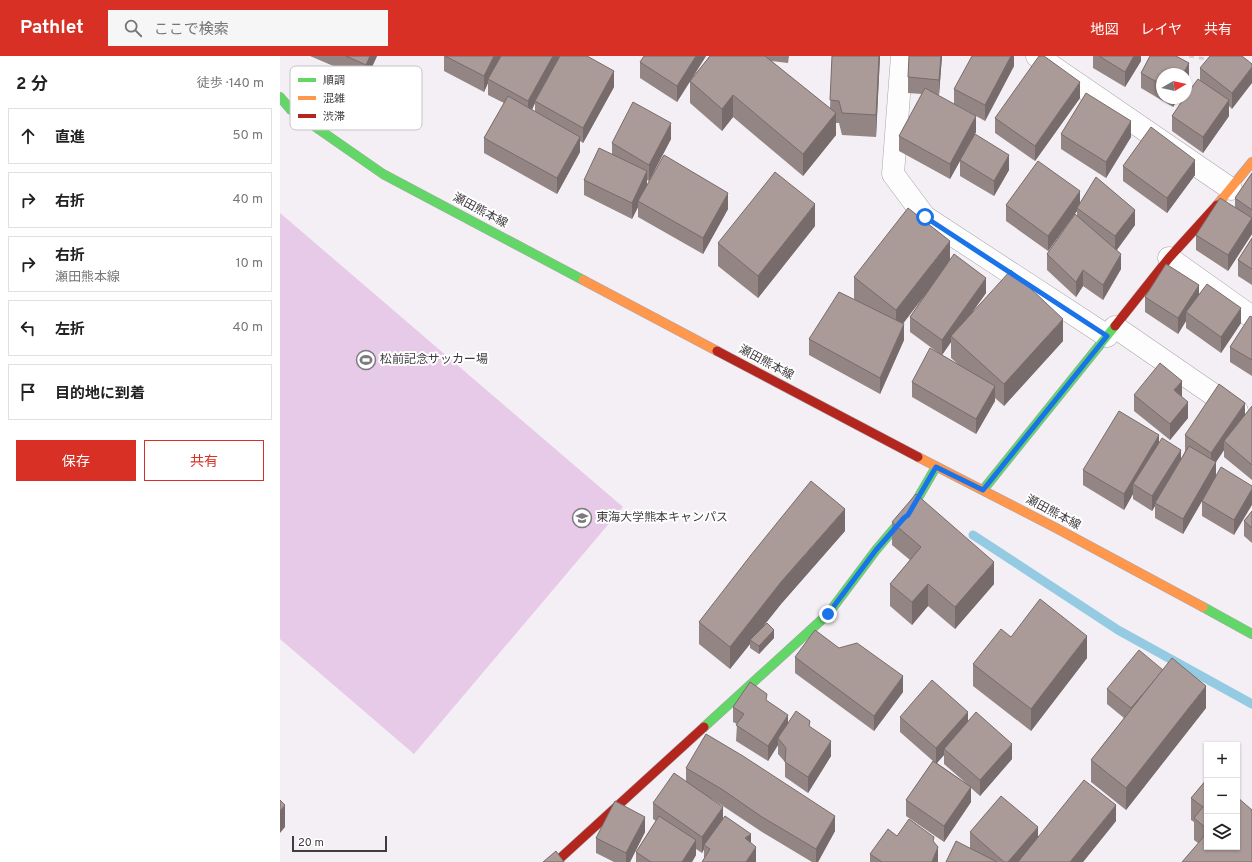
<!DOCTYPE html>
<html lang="ja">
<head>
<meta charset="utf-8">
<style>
  body { margin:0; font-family:Overpass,"Noto Sans JP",sans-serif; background:#f6f6f6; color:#222 }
  .controls { position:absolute; right:12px; bottom:12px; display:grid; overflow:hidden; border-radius:0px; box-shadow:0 1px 3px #0004 }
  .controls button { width:36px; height:36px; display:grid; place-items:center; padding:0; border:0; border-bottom:1px solid #e0e0e0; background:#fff; color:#222; font:20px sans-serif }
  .compass { position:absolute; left:876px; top:12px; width:36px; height:36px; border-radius:50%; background:#fff; box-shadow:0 1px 3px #0004; rotate:81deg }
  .scale { position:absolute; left:12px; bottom:10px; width:95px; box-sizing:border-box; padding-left:4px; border:2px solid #3f3b3f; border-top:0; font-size:11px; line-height:14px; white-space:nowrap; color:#3f3b3f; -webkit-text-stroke:3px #fff; paint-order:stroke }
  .stop { position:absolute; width:12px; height:12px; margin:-9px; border:3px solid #1a73e8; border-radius:50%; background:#fff }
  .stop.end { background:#1a73e8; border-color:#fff; box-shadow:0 1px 4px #0008 }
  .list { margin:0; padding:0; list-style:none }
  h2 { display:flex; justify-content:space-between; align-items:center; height:52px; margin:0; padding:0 16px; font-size:17px }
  h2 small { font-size:13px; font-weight:400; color:#767676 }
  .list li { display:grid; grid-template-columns:26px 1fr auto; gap:12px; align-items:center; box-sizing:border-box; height:56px; margin:0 8px 8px; padding:0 8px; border:1px solid #e0e0e0; border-radius:0px }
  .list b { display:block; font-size:15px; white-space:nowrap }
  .list p { margin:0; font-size:13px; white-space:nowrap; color:#767676 }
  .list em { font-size:13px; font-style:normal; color:#767676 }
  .actions { display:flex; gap:8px; padding:12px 16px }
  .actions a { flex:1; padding:9px 0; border:1px solid #d93025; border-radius:0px; text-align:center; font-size:14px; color:#d93025 }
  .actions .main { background:#d93025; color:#fff }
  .icon { flex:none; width:22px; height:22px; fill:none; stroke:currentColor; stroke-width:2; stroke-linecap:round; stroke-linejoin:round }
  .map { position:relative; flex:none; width:972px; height:806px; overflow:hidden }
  header { display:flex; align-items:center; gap:24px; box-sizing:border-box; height:56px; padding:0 20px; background:#d93025; color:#fff }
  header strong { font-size:19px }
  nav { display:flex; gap:22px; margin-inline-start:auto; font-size:14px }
  .search { width:280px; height:36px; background:#f6f6f6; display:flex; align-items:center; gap:10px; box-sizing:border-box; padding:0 14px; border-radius:0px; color:#767676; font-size:15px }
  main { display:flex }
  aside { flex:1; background:#fff }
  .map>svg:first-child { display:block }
  .green { fill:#e7c9e8 }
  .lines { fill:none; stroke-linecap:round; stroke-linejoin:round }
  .stream { stroke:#94cbe3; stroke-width:9 }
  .street-casing { stroke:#a9a5a9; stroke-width:23 }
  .fast-casing { stroke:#a9a5a9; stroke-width:10 }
  .slow-casing { stroke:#a9a5a9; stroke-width:10 }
  .jam-casing { stroke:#a9a5a9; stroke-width:10 }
  .street { stroke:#fdfdfd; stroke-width:22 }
  .fast { stroke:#63d668; stroke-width:9 }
  .slow { stroke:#ff974d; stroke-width:9 }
  .jam { stroke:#b3261e; stroke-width:9 }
  .rail { stroke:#cfcecf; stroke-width:3; stroke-dasharray:5 5; stroke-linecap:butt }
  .wall { fill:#928584; fill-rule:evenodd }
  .shaded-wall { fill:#776c6b }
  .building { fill:#aa9b99; stroke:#776c6b }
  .route { stroke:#1a73e8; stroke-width:5 }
  .labels { text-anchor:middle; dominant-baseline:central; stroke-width:4; stroke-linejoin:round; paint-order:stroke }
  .street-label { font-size:12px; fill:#3f3b3f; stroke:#fff }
  .poi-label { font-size:12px; fill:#3f3b3f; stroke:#fff; text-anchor:start }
  .key { fill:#fff; stroke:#c5c4c5; stroke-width:1 }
  .key-label { font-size:11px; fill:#3f3b3f }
</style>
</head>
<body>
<header>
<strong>Pathlet</strong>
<div class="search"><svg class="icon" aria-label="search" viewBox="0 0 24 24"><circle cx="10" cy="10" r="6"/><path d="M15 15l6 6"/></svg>ここで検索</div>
<nav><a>地図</a><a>レイヤ</a><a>共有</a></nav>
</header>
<main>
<aside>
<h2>2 分<small>徒歩 · 140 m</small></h2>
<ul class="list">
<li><svg class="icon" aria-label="ahead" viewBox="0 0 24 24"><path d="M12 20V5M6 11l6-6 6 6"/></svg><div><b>直進</b></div><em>50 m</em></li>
<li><svg class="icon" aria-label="right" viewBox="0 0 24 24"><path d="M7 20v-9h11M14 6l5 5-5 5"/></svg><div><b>右折</b></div><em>40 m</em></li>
<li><svg class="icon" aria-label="right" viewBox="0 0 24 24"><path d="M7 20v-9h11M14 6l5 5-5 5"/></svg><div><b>右折</b><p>瀬田熊本線</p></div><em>10 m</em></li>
<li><svg class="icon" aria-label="left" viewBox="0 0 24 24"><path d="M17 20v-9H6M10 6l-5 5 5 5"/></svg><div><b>左折</b></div><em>40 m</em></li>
<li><svg class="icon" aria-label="arrive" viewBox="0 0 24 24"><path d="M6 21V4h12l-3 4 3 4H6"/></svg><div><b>目的地に到着</b></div></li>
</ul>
<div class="actions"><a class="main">保存</a><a>共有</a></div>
</aside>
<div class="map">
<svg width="972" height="806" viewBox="0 0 972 806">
  <rect width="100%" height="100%" fill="#f4eff4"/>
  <!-- green -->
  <path class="green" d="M0,157L343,451L134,698L0,583Z"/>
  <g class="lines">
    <!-- stream -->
    <path class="stream" d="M693,479L838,574L972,648"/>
    <!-- street casing -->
    <g class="street-casing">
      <g id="street">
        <path d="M622,0L613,118L645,161L827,280"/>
        <path d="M757,0L951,133"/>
        <path d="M889,202L972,261"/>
        <path d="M835,271L957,355"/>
      </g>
    </g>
    <!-- fast casing -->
    <g class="fast-casing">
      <g id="fast">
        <path d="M0,41L11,54L103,118L303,224"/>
        <path d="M703,434L835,270"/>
        <path d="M923,551L972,578"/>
        <path d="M424,671L548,558L596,494L624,461L628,459L656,411"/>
      </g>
    </g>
    <!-- slow casing -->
    <g class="slow-casing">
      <g id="slow">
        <path d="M937,149L972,106"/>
        <path d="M303,224L437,295"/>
        <path d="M638,401L776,472L923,551"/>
      </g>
    </g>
    <!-- jam casing -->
    <g class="jam-casing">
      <g id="jam">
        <path d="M835,270L889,202L937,149"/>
        <path d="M437,295L638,401"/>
        <path d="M276,806L424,671"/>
      </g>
    </g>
    <!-- street -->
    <use href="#street" class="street"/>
    <!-- fast -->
    <use href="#fast" class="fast"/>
    <!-- slow -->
    <use href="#slow" class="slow"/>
    <!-- jam -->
    <use href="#jam" class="jam"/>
    <!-- rail -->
    <path class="rail" d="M909,0L938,5"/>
  </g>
  <!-- wall -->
  <g class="wall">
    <path d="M30,0H97L86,24Z"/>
    <path d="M164,0H307L334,31L303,87L300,85V96L277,138L204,97V82L224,47L208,39V27L204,36L164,15ZM255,47V56L252,54Z"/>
    <path d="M426,0L397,46L360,22V6Z"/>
    <path d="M430,0H509L508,7L491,5L550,53L552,0H600L596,81L562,79L559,67H556V79L523,120L453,61L442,75L410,47V25Z"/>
    <path d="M629,0H662L659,39H657L674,48V33L734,0V10L705,65L678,50L696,76L685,95L729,114L714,140L680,120V105L670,123L619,95V80L642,38L628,37V21Z"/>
    <path d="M813,0H861V5L845,31L813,12Z"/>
    <path d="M870,0H896L909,7V23L906,28V18H882V42H898L893,51L861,32V17Z"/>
    <path d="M962,0L952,53L949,50V60L923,97L892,75V60L920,25V12Z"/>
    <path d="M800,42L755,105L715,77V62Z"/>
    <path d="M781,78L851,81L826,122L781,93Z"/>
    <path d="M391,83L369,125L367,124V128L448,153L423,198L358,161V151L352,163L304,139V124L332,98V87Z"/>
    <path d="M843,110L915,119L887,157L843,125Z"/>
    <path d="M972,117V178L948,215L916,194V179L955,151V142Z"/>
    <path d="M800,148L855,169L837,194L841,213L823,244L803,230L796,241L767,214V198L797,160V155L768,195L726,165V149Z"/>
    <path d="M535,170L478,242L438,210V187Z"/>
    <path d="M972,182V229L958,220V204Z"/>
    <path d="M670,204L706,237L693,255L783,285L724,350L715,342V345L696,378L632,341V326L660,298L630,276V261L646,237L623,268L624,284L600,338L529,299V283L577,245L574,243V221ZM671,286V302L680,310L662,299Z"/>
    <path d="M919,239L961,267L941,297L906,272V265L898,278L865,256V241Z"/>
    <path d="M972,261V320L950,306V291Z"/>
    <path d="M854,339L902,340L901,341L908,362L890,384L854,355Z"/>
    <path d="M972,350V424L944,401V394L936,406V421L972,430L954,479L922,460V445L903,478L875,462V450L872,455L853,443V438L844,454L803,429V414L879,388L901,403L905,395V379L965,359Z"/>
    <path d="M972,455V487L964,480V465Z"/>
    <path d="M612,466L714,528L675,573L648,550L632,569L610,550V528L630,504L612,489Z"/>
    <path d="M565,475L501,548L484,569L494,582L479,598L470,592V588L450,613L419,588V566Z"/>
    <path d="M731,581L807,602L751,675L693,630V608Z"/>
    <path d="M559,592L623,636L594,675L515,617V601Z"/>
    <path d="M827,633L926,652L846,754L811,726V704L844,662L827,648Z"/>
    <path d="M487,645L508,667L530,671L551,700L528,737L505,721V706L498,698V689L488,705L456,685L457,668L453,666V651Z"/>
    <path d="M620,661L688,665L732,703L700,740L691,732V746L664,786L626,760V744L653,705L620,676ZM664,699V708L687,728L657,707Z"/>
    <path d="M406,712L555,775L538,806H532L482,776L443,750L432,743L443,763L471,787L476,806L424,802V793L422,797L416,793V799L412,806H356V796L376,765L373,763V747L406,725Z"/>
    <path d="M927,723V791L918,787L914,784V766L911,764V742Z"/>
    <path d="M836,765L803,806H666L690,792V776L758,782Z"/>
    <path d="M365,776L350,806H334L316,797V782Z"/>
    <path d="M617,780L654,786L658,806H590V798Z"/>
  </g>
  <!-- shaded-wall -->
  <g class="shaded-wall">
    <path d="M90,0H97L86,24V9Z"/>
    <path d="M214,0H222L208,23V27L204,36V20Z"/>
    <path d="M273,0H280L255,45V47L248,61V45Z"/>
    <path d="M416,0H426L397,46V30Z"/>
    <path d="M599,0H600L596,81V59Z"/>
    <path d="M661,0H662L659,39V24Z"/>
    <path d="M731,0H734V10L705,65V49Z"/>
    <path d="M854,0H861V5L845,31V16Z"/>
    <path d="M909,7V23L906,28V18H903Z"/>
    <path d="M972,11V27L952,53V37Z"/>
    <path d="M334,15V31L303,87V72Z"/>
    <path d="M800,26V42L755,105V90Z"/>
    <path d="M453,39V61L442,75V53Z"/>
    <path d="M893,42H898L893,51Z"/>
    <path d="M949,44V60L923,97V81Z"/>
    <path d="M556,57V79L523,120V98Z"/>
    <path d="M696,60V76L670,123V108Z"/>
    <path d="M851,65V81L826,122V106Z"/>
    <path d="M391,67V83L369,125V109Z"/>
    <path d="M300,81V96L277,138V122Z"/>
    <path d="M729,99V114L714,140V125Z"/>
    <path d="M915,104V119L887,157V142Z"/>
    <path d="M367,115V131L358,145V151L352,163V147Z"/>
    <path d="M800,135V151L797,152V155L768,195V180Z"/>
    <path d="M448,137V153L423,198V182Z"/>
    <path d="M535,148V170L478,242V220Z"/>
    <path d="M855,154V169L835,196V180Z"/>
    <path d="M972,162V178L948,215V199Z"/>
    <path d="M670,185V207L616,276V254Z"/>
    <path d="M841,198V213L823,244V229Z"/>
    <path d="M803,214V230L796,241V226Z"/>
    <path d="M706,222V237L674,282L671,280V286L662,299V284Z"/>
    <path d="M919,229V245L906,256V265L898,278V262Z"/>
    <path d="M961,252V267L941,297V281Z"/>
    <path d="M783,263V285L724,350V328Z"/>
    <path d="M624,268V284L600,338V322Z"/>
    <path d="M902,325V340L894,350V334Z"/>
    <path d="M715,330V345L696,378V363Z"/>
    <path d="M908,346V362L890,384V368Z"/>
    <path d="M965,347V362L944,385V394L936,406V421L903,478V463L931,412V397Z"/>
    <path d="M879,379V395L853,428V438L844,454V438Z"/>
    <path d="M901,394V410L875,447V450L872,455V440Z"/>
    <path d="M972,433V449L954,479V464Z"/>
    <path d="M565,453V475L501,548L471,586L470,584V588L450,613V591L501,526Z"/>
    <path d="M714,506V528L675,573V551Z"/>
    <path d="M648,528V550L632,569V546Z"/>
    <path d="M494,574V582L479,598V590Z"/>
    <path d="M807,580V602L751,675V653Z"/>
    <path d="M623,620V636L594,675V660Z"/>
    <path d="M926,630V652L846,754V732Z"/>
    <path d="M688,656V671L664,693V699L656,708V692Z"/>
    <path d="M508,659V674L498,682V689L488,705V690Z"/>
    <path d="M551,685V700L528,737V721Z"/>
    <path d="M732,688V703L700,740V724Z"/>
    <path d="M691,731V746L664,786V770Z"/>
    <path d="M5,749V771L0,777V755Z"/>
    <path d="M836,749V765L803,806H790Z"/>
    <path d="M443,751V766L424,789V793L422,797V781Z"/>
    <path d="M555,760V775L538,806H536V793Z"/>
    <path d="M365,761V776L350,806H346V797Z"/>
    <path d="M758,771V787L741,806H728Z"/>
    <path d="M471,778V794L465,782Z"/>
    <path d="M416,784V799L412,806H402Z"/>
    <path d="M476,791V806H466Z"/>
    <path d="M658,791V806H652Z"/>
  </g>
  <!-- building -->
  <g class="building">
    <path d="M66,0H90L86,9Z"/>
    <path d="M165,0H214L204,20Z"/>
    <path d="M221,0H273L248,45L208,23Z"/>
    <path d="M280,0H307L334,15L303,72L255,45Z"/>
    <path d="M364,0H416L397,30L360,6Z"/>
    <path d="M430,0H485L556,57L523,98L453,39L442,53L410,25Z"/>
    <path d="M552,0H599L596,59L562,57L559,45L550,44Z"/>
    <path d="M629,0H661L659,24L628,21Z"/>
    <path d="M692,0H731L705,49L674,33Z"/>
    <path d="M759,0H764L800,26L755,90L715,62Z"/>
    <path d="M819,0H854L845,16Z"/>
    <path d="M870,0H896L909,7L903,18H882V29L861,17Z"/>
    <path d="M930,0H962L972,8V11L952,37L920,12Z"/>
    <path d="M918,23L949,44L923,81L892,60L904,42H906V39Z"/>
    <path d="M645,32L696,60L670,108L619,80Z"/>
    <path d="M806,37L851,65L826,106L781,78Z"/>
    <path d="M228,40L300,81L277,122L204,82Z"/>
    <path d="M353,46L391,67L369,109L332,87Z"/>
    <path d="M871,71L915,104L887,142L843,110Z"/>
    <path d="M695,78L729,99L714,125L680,104Z"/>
    <path d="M319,92L367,115L352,147L304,124Z"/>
    <path d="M384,99L448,137L423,182L358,145Z"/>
    <path d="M758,105L800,135L768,180L726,149Z"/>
    <path d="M495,116L535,148L478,220L438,187Z"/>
    <path d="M972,117V154L955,142Z"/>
    <path d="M816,121L855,154L835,180L797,152Z"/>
    <path d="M940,142L972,162L948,199L916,179Z"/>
    <path d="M628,152L670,185L616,254L574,221Z"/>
    <path d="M795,158L841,198L823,229L803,214L796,226L767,198Z"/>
    <path d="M972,182V213L958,204Z"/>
    <path d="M674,198L706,222L662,284L630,261Z"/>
    <path d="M886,208L919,229L898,262L865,241Z"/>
    <path d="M731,214L783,263L724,328L671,280Z"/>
    <path d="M927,228L961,252L941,281L906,256Z"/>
    <path d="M559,236L624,268L600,322L529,283Z"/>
    <path d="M970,260L972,261V304L950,291Z"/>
    <path d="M650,292L715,330L696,363L632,326Z"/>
    <path d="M880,307L902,325L894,334L908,346L890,368L854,339Z"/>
    <path d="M939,328L965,347L931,397L905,379Z"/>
    <path d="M972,350V409L944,385Z"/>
    <path d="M839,355L879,379L844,438L803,414Z"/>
    <path d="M882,382L901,394L872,440L853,428Z"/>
    <path d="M909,390L936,406L903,463L875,447Z"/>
    <path d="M941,411L972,430V433L954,464L922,445Z"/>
    <path d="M531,425L565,453L501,526L450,591L419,566L471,499Z"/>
    <path d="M636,438L714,506L675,551L648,528L632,546L610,528L641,491L612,466Z"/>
    <path d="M972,455V472L964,465Z"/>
    <path d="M760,543L807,580L751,653L693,608L721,573L731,581Z"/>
    <path d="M487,567L494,574L479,590L470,584Z"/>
    <path d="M535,574L559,592L577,587L623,620L594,660L515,601Z"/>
    <path d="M859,594L883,614L851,652L827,633Z"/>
    <path d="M892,602L926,630L846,732L811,704Z"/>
    <path d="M652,624L688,656L656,692L620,661Z"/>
    <path d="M470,626L487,638L486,644L508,659L488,690L456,669L464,658L453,651Z"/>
    <path d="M516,655L530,665L529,670L551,685L528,721L505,706L506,692L498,682Z"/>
    <path d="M696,656L732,688L700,724L664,693Z"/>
    <path d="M426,678L463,700L555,760L536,793L482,761L443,734L406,712Z"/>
    <path d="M653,705L691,731L664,770L626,744Z"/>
    <path d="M394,717L443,751L422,781L373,747Z"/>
    <path d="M927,723V773L914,762L923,751L911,742Z"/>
    <path d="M804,724L836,749L790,806H738Z"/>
    <path d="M721,740L758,771L728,806H724L690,776Z"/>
    <path d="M957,741L972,754V806H902L927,777V791H957Z"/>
    <path d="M0,744L5,749L0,755Z"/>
    <path d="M335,745L365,761L346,797L316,782Z"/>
    <path d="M379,760L416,784L402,806H371L356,796Z"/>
    <path d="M445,760L471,778L465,782L476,791L466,806H422L430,793L424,789Z"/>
    <path d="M629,763L654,781L653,785L658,791L652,806H602L590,798L608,773L617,780Z"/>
    <path d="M676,785L717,806H666Z"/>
    <path d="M276,795L284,806H263Z"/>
  </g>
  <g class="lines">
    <!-- route -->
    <path class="route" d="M548,558L596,494L624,462L628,459L656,411L703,434L827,280L645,161"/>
  </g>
  <!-- icons -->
  <defs>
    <g id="stadium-ring" transform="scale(1)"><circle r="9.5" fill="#fff" stroke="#7e7a7e" stroke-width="1.5"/><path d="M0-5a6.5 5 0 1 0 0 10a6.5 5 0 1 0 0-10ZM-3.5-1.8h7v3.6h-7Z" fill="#7e7a7e"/></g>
    <g id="university-ring" transform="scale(1)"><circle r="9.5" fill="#fff" stroke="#7e7a7e" stroke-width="1.5"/><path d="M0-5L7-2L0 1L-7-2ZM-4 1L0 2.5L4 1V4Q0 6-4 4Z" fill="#7e7a7e"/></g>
  </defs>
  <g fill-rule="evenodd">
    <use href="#stadium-ring" x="86" y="304"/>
    <use href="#university-ring" x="302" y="462"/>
  </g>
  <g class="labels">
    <!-- street labels -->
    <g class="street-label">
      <text transform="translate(200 155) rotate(28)">瀬田熊本線</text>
      <text transform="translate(486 307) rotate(28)">瀬田熊本線</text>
      <text transform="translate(773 457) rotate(28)">瀬田熊本線</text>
    </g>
    <!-- poi labels -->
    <g class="poi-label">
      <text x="100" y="304">松前記念サッカー場</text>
      <text x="316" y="462">東海大学熊本キャンパス</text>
    </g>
  </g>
  <!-- legend -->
  <rect x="10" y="10" width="132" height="64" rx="6" class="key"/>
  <rect x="18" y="22" width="18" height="4" fill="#63d668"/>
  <rect x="18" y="40" width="18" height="4" fill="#ff974d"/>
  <rect x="18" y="58" width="18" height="4" fill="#b3261e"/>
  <g class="key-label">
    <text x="43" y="28">順調</text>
    <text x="43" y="46">混雑</text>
    <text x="43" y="64">渋滞</text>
  </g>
</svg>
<div class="controls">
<button>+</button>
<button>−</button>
<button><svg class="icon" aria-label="layers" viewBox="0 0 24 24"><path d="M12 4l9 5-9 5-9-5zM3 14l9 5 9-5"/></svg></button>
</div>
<svg class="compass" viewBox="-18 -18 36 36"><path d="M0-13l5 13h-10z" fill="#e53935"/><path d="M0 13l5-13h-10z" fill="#767676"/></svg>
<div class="scale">20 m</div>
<div class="stop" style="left:645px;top:161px"></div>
<div class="stop end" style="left:548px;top:558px"></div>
</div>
</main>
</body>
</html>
